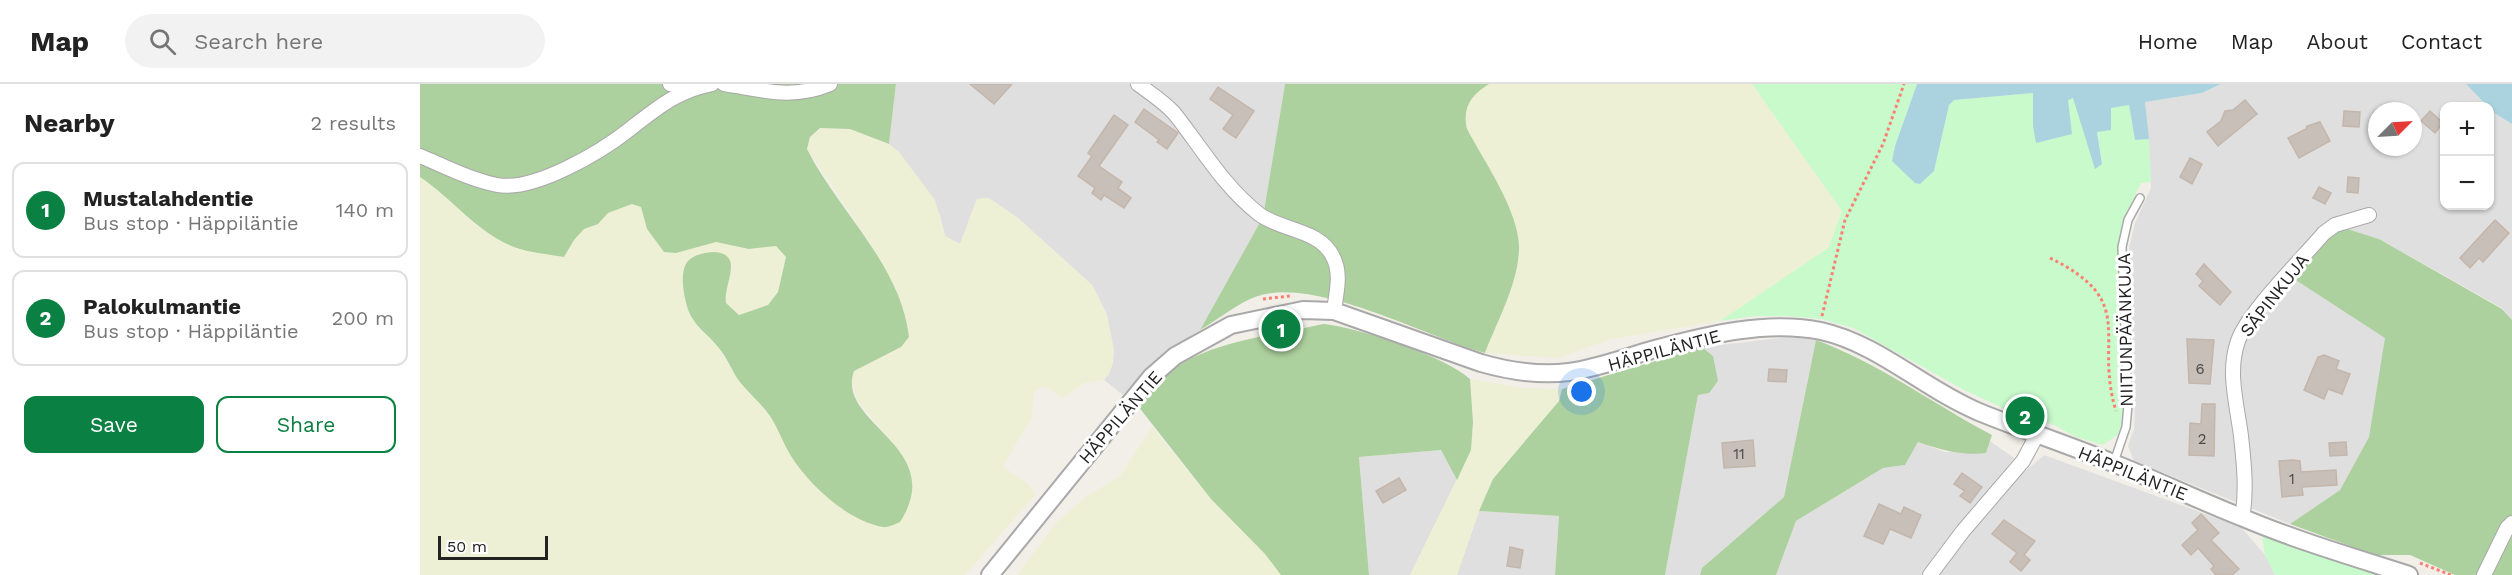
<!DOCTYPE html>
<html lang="en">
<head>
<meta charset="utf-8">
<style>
  body { margin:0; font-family:"Work Sans",sans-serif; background:#f2f2f2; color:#222 }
  .controls { position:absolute; right:18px; top:18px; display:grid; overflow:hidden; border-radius:12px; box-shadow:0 2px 4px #0004 }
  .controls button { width:54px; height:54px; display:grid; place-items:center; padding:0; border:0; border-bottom:2px solid #e0e0e0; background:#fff; color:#222; font:30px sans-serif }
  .compass { position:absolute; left:1948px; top:18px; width:54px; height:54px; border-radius:50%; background:#fff; box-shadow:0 2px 4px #0004; rotate:66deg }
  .scale { position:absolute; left:18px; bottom:15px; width:110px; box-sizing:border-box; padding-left:6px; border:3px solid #222; border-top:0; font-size:16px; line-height:21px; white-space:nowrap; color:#222; -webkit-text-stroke:4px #fff; paint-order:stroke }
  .you { position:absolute; left:1162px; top:308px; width:21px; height:21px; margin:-15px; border:4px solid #fff; border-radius:50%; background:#1a73e8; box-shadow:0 0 0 9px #1a73e833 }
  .badge { display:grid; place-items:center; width:39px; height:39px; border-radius:50%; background:#0b8043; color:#fff; font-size:20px; font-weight:700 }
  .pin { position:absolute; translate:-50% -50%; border:3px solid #fff; box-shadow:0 2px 6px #0006 }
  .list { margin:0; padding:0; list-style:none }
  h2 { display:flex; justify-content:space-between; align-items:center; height:78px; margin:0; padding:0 24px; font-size:26px }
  h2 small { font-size:20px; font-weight:400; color:#767676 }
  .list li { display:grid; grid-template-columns:39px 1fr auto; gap:18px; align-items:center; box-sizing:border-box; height:96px; margin:0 12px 12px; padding:0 12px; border:2px solid #e0e0e0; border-radius:12px }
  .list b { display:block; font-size:22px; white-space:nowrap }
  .list p { margin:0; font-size:20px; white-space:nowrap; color:#767676 }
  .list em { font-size:20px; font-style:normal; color:#767676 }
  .actions { display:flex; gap:12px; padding:18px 24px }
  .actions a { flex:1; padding:14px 0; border:2px solid #0b8043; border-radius:12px; text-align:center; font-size:21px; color:#0b8043 }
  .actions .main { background:#0b8043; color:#fff }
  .icon { flex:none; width:33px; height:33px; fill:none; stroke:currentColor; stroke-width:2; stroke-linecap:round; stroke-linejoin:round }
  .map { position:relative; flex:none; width:2092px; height:491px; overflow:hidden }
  header { display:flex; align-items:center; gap:36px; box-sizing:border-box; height:84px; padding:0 30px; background:#fff; border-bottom:2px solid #e0e0e0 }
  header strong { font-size:28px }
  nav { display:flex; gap:33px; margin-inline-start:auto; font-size:21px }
  .search { width:420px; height:54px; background:#f2f2f2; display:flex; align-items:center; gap:15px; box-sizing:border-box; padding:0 21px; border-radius:33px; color:#767676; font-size:22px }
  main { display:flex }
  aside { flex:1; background:#fff }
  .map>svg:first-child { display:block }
  .residential { fill:#e0dfdf; fill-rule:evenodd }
  .farmland { fill:#eef0d5 }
  .forest { fill:#add19e }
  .park { fill:#c8facc }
  .water { fill:#aad3df }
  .building { fill:#c7bfb8; stroke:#c4b6ab; stroke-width:1.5 }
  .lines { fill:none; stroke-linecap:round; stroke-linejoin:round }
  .service-casing { stroke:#a9a9a9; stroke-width:10 }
  .minor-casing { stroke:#a9a9a9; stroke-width:16 }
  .tertiary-casing { stroke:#a9a9a9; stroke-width:20 }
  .path { stroke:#fa8072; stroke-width:3; stroke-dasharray:3 3; stroke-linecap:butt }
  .service { stroke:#fff; stroke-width:7 }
  .minor { stroke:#fff; stroke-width:14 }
  .tertiary { stroke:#fff; stroke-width:16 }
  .labels { text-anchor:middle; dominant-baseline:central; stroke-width:6; stroke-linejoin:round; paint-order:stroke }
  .number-label { font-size:15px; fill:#4b4948 }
  .street-label { font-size:18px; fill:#222; stroke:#fff }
</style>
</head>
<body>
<header>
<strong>Map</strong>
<div class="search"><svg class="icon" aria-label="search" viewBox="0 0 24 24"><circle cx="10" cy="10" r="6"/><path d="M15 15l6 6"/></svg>Search here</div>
<nav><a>Home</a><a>Map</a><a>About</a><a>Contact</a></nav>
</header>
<main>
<aside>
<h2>Nearby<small>2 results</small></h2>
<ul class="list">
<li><span class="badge">1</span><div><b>Mustalahdentie</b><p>Bus stop · Häppiläntie</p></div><em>140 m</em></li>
<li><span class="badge">2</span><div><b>Palokulmantie</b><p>Bus stop · Häppiläntie</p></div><em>200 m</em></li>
</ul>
<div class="actions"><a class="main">Save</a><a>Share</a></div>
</aside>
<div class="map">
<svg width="2092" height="491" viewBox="0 0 2092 491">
  <rect width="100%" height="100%" fill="#f2efe9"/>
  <!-- residential -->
  <g class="residential">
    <path d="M476,0H865L843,133L780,246L743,271L703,311L684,296L693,279V266L687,231L672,201L599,135L569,114L557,115L540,160L525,152L520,131L479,68L469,60Z"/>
    <path d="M1801,0H2046L2067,22H2024V122H2070V24L2092,40V236L2082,224L1959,155L1915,141L1869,191L1966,254L1949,353L1920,406L1870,440L1714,377L1708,362L1714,345L1715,321L1709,164L1715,139L1731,104L1725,18L1782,9ZM1957,27H1993V63H1957Z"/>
    <path d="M1369,253L1396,256L1364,413L1282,484L1280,491H1245L1278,311L1293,272L1282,263Z"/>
    <path d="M1570,357L1594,374L1503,491H1356L1376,437L1463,384L1485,381L1498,358L1525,368L1566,369Z"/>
    <path d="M1021,366L1037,396L990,491H949L939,373Z"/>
    <path d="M1624,371L1821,443L1845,471L1855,491H1518L1579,410Z"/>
    <path d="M1059,427L1139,432L1135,491H1037Z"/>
  </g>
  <!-- farmland -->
  <g class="farmland">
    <path d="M1069,0H1332L1422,127L1408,164L1300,237L1192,255L1137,274L1065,269L1094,192L1096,142L1047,45L1044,31L1047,20L1058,6Z"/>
    <path d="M400,44L430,45L469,60L479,68L515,116L525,152L540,160L557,115L569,114L599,135L672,201L687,231L694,266L693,279L689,290L684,296L664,299L643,314L623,302L614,308L612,333L583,382L609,401L616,410L545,491H0V92L25,111L54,140L95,164L144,173L154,156L164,145L178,140L188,129L212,120L221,123L227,145L256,169L296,158L329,165L356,162L362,166L366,173L358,208L349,221L319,231L306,219L304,210L313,181L290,168L276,172L267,178L281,245L298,263L317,294L350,332L385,392L406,413L448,438H480L493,411L462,346L438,317L431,296L434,287L481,263L476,211L449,157L387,65L390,53Z"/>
    <path d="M1050,295L1102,304L1142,305L1139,317L1073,395L1059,427L1037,491H990L1051,366L1053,338Z"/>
    <path d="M732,343L791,415L845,470L861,491H597L636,439L667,412L700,392Z"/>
  </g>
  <!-- forest -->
  <g class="forest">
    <path d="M0,0H476L469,60L430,45L400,44L390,53L387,65C418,127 481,181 489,253L481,263L434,287C415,340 529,362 480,438C475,440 468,444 463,443C428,437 389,401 371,372C363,359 358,344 350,332C340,318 327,308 317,294C311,284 306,272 298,263C289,251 275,243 269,228C264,215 258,186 269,176C276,170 286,168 295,168C325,171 303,200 306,219L319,231L348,221L358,208L366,173L356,162L329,165L296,158L256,169L244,168L227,145L221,123L212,120L188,129L178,140L164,145L154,156L144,173C128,170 109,169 94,163C56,148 33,115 0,93Z"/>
    <path d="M865,0H1069C1051,11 1042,24 1047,45C1064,77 1099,127 1099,163C1099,199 1077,237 1065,269C1005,253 894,191 835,213C816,220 798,236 780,246L843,133Z"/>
    <path d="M1915,141L1959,155L2082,225L2092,236V491H2035L1990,471H1955L1870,440L1920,406L1949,353L1965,254L1868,191Z"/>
    <path d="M903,240C937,243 1027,273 1050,295L1053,338L1051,366L1037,396L1021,366L939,373L949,491H861L845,470L791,415L718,322C724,314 730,304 738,297C781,257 848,253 903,240Z"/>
    <path d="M1396,256C1459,279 1513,320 1572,351L1566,369C1541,372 1521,366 1498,358L1485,381L1463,384L1376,437L1356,491H1280L1282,484L1364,413Z"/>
    <path d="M1282,263L1293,272L1298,297L1289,309L1278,311L1245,491H1135L1139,432L1059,427L1073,395L1139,317L1142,305Z"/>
  </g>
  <!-- park -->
  <g class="park">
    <path d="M1332,0H1497L1475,62L1472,77L1514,87L1529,21L1534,16L1613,9L1626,57L1635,52L1648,16L1653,13L1682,80L1677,48L1690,24L1709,21L1715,56L1729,55L1731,98L1721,99L1704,135L1698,163L1703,321L1700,349L1683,361L1656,353L1634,341L1583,324L1544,306L1433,244L1401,235L1367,232H1335L1300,237L1408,164L1422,127Z"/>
    <path d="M1842,452L1963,491H1855L1845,471Z"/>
  </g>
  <!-- water -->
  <g class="water">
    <path d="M1497,0H1801L1782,9L1725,18L1729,55L1715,56L1709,21L1691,24V46L1677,48L1682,80L1675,85L1653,14L1648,16L1652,50L1616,59L1613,42V9L1534,16L1529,21L1514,87L1500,100L1495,99L1472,77L1475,62Z"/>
    <path d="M2046,0H2092V40L2073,28Z"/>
  </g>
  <!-- building -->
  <g class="building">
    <path d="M550,0H592L574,20Z"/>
    <path d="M798,3L834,27L816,54L803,45L813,31L790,15Z"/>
    <path d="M1825,16L1837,30L1798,62L1787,48L1801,37L1805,27L1813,26Z"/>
    <path d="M724,25L758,49L747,65L737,58L739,56L715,38Z"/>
    <path d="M1924,27L1940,28L1939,43L1923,42Z"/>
    <path d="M2010,27L2023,39L2015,49L2001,37Z"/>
    <path d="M694,31L708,41L679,82L702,98L698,104L711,114L704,124L684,111L681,116L672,109L675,104L658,92L672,72L668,69Z"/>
    <path d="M1900,38L1910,57L1879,74L1868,54L1886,45L1887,42Z"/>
    <path d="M1770,74L1782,80L1772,100L1760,93Z"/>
    <path d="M1928,93L1939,94L1938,109L1927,108Z"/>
    <path d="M1899,103L1911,109L1905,120L1893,114Z"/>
    <path d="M2075,136L2089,149L2063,178L2059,174L2050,184L2040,174Z"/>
    <path d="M1784,180L1811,208L1800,221L1779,202L1783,197L1776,190Z"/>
    <path d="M1767,255L1794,256L1790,300L1769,299Z"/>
    <path d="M1904,271L1919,277L1916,285L1930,290L1922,310L1908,305L1904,315L1884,306L1898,273Z"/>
    <path d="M1349,285L1367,286L1366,298L1348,297Z"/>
    <path d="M1782,320H1795L1794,372L1769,371L1770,339L1781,340Z"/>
    <path d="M1333,356L1335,382L1304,384L1302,359Z"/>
    <path d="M1926,358L1927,371L1910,372L1909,359Z"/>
    <path d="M1872,376L1880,377L1881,388L1916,386L1917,401L1882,403L1883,411L1862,413L1859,377Z"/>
    <path d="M1542,389L1562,403L1550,419L1540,412L1545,407L1534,400Z"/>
    <path d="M979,394L986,406L963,419L956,407Z"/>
    <path d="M1459,420L1481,430L1484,423L1501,431L1491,454L1470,445L1463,460L1444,452Z"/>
    <path d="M1781,430L1799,449L1791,456L1819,485L1812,491H1796L1791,485L1794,482L1778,464L1771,471L1762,461L1778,446L1772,439Z"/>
    <path d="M1584,436L1615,457L1604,471L1610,476L1601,487L1590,478L1597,469L1572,450Z"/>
    <path d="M1090,463L1103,466L1100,484L1087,482Z"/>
  </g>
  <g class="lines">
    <!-- service casing -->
    <g class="service-casing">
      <path id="service" d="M1694,378L1706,343L1708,321L1702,163L1708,136L1720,114"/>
    </g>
    <!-- minor casing -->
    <g class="minor-casing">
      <g id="minor">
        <path d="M250,0L271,4"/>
        <path d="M304,0C344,6 371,16 410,0"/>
        <path d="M718,0C730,9 744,18 754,29C782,64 803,102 839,130C861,147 900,145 913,173C922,190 916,209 914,227"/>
        <path d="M0,72C24,82 51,96 77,101C114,108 181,68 210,45C237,24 258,6 292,0"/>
        <path d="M1822,434C1827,408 1824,379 1821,352C1817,320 1807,288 1818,257C1828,228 1882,175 1904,149L1915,141L1949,131"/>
        <path d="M1510,491L1543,447L1603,377L1617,351"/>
        <path d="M2064,491L2087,444L2092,439"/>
      </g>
    </g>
    <!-- tertiary casing -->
    <g class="tertiary-casing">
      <path id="tertiary" d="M570,491L731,293L755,272L811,241L883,226L914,227L1061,279C1089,287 1119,292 1149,288C1179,284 1206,273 1235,265C1287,251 1347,236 1401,247C1459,260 1504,305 1559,328C1603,346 1649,361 1693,379C1736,396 1778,416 1821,433C1875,456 1933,473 1989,491"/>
    </g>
    <!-- path -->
    <g class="path">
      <path d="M1630,174C1720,218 1673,253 1696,327"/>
      <path d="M843,215L870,212"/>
      <path d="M1402,232L1425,136L1463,60L1484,0"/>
      <path d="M2000,479L2031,491"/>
    </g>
    <!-- service -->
    <use href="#service" class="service"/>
    <!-- minor -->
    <use href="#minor" class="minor"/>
    <!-- tertiary -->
    <use href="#tertiary" class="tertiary"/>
  </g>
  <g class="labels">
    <!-- number labels -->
    <g class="number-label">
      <text x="1780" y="285">6</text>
      <text x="1782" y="355">2</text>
      <text x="1319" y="370">11</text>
      <text x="1872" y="395">1</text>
    </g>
    <!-- street labels -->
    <g class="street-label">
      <text transform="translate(1854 211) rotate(-52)">SÄPINKUJA</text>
      <text transform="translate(1705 246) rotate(-91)">NIITUNPÄÄNKUJA</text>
      <text transform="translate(1244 266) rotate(-15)">HÄPPILÄNTIE</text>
      <text transform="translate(700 333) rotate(-49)">HÄPPILÄNTIE</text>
      <text transform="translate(1713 389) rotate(22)">HÄPPILÄNTIE</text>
    </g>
  </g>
</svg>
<div class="controls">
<button>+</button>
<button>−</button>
</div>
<svg class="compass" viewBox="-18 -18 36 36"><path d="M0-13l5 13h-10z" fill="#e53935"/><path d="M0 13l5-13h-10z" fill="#767676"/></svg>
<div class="scale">50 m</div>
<div class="you"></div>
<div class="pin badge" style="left:861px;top:245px">1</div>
<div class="pin badge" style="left:1605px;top:332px">2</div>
</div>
</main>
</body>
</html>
